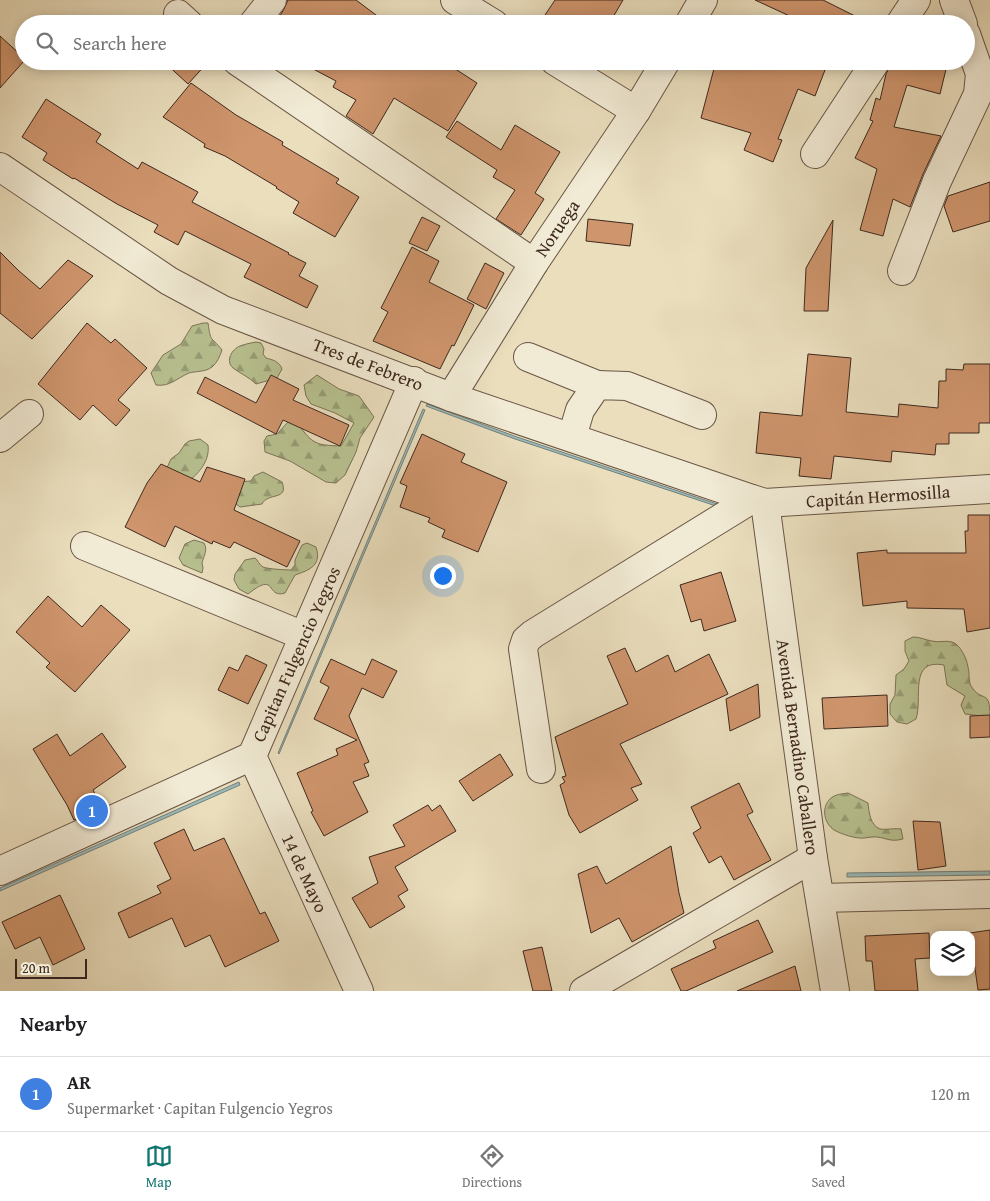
<!DOCTYPE html>
<html lang="en">
<head>
<meta charset="utf-8">
<style>
  body { margin:0; font-family:"Gentium Book Plus",serif; background:#f2f2f2; color:#202124 }
  .controls { position:absolute; right:15px; bottom:15px; display:grid; overflow:hidden; border-radius:10px; box-shadow:0 2px 12px #0003 }
  .controls button { width:45px; height:45px; display:grid; place-items:center; padding:0; border:0; border-bottom:1px solid #e0e0e0; background:#fff; color:#202124; font:25px sans-serif }
  .scale { position:absolute; left:15px; bottom:12px; width:72px; box-sizing:border-box; padding-left:5px; border:2px solid #3e281e; border-top:0; font-size:14px; line-height:18px; white-space:nowrap; color:#3e281e; -webkit-text-stroke:4px #f1ead4; paint-order:stroke }
  .you { position:absolute; left:442px; top:575px; width:18px; height:18px; margin:-12px; border:4px solid #fff; border-radius:50%; background:#1a73e8; box-shadow:0 0 0 8px #1a73e833 }
  .badge { display:grid; place-items:center; width:32px; height:32px; border-radius:50%; background:#0f766e; color:#fff; font-size:16px; font-weight:700 }
  .pin { position:absolute; translate:-50% -50%; border:2px solid #fff; box-shadow:0 1px 5px #0006 }
  .list { margin:0; padding:0; list-style:none }
  h2 { display:flex; justify-content:space-between; align-items:center; height:65px; margin:0; padding:0 20px; font-size:21px }
  h2 small { font-size:16px; font-weight:400; color:#757577 }
  .list li { display:grid; grid-template-columns:32px 1fr auto; gap:15px; align-items:center; box-sizing:border-box; height:75px; padding:0 20px; border-top:1px solid #e0e0e0 }
  .list b { display:block; font-size:19px; white-space:nowrap }
  .list p { margin:0; font-size:16px; white-space:nowrap; color:#757577 }
  .list em { font-size:16px; font-style:normal; color:#757577 }
  .icon { flex:none; width:28px; height:28px; fill:none; stroke:currentColor; stroke-width:2; stroke-linecap:round; stroke-linejoin:round }
  .map { position:relative; flex:none; width:990px; height:991px; overflow:hidden }
  .search { position:absolute; background:#fff; box-shadow:0 2px 12px #0003; left:15px; right:15px; top:15px; height:55px; display:flex; align-items:center; gap:12px; box-sizing:border-box; padding:0 18px; border-radius:28px; color:#757577; font-size:19px }
  .sheet { height:140px; background:#fff }
  nav { display:flex; justify-content:space-around; align-items:center; box-sizing:border-box; height:70px; border-top:1px solid #e0e0e0; background:#fff; font-size:14px; color:#757577 }
  nav a { display:grid; justify-items:center; gap:2px }
  nav .on { color:#0f766e }
  .map>svg:first-child { display:block }
  .forest { fill:url(#forest-firs); stroke:#7b7457 }
  .water { fill:#9abab9; stroke:#75807b }
  .building { fill:#cf956d; stroke:#3e281e }
  .lines { fill:none; stroke-linecap:round; stroke-linejoin:round }
  .minor-casing { stroke:#695646; stroke-width:30 }
  .minor { stroke:#f1ead4; stroke-width:28 }
  .labels { text-anchor:middle; dominant-baseline:central; stroke-width:4; stroke-linejoin:round; paint-order:stroke }
  .street-label { font-size:18px; fill:#3e281e; stroke:#f1ead4 }
</style>
</head>
<body>
<div class="map">
<svg width="990" height="991" viewBox="0 0 990 991">
  <defs>
    <pattern id="forest-firs" width="22" height="20" patternUnits="userSpaceOnUse" patternTransform="scale(1.25)"><rect width="22" height="20" fill="#b8c190"/><path d="M5 1l3.5 6h-7zM16 11l3.5 6h-7z" fill="#979d75"/></pattern>
  </defs>
  <rect width="100%" height="100%" fill="#eadebd"/>
  <filter id="stains"><feTurbulence type="fractalNoise" baseFrequency=".004" numOctaves="4"/><feColorMatrix values="0 0 0 0 .2 0 0 0 0 .09 0 0 0 0 .02 0 0 0 .5 -.17"/></filter>
  <radialGradient id="worn" r=".72"><stop offset=".6" stop-color="#630" stop-opacity="0"/><stop offset="1" stop-color="#630" stop-opacity=".3"/></radialGradient>
  <!-- forest -->
  <g class="forest">
    <path d="M203,323H208C211,343 210,335 222,350C220,356 217,363 212,367C206,372 196,371 189,373C177,378 170,387 156,385L151,373L163,355L181,344L192,326Z"/>
    <path d="M256,342L261,343L264,349L263,354L266,358C273,360 279,361 282,369L277,378L256,384C249,377 241,374 233,368C225,361 232,349 240,346C245,344 251,343 256,342Z"/>
    <path d="M317,375L339,389L359,396L374,417L360,438L356,452L345,475L336,483L326,482L290,461L265,452L264,441L267,436L277,434L288,422L298,424C313,445 317,445 341,446L354,423L335,413L311,404L306,396L304,385Z"/>
    <path d="M200,439L208,445C210,460 200,472 189,481L165,472L171,459L179,453L185,444L189,441Z"/>
    <path d="M263,472L282,482C289,501 268,492 262,504L240,507L232,501L236,482L251,481L254,476Z"/>
    <path d="M194,540L204,543C208,550 204,555 202,563L203,568L202,573L183,565L179,558L185,544Z"/>
    <path d="M307,543L316,547C322,565 310,570 295,575L285,593C265,599 278,570 248,594L239,589L234,580L235,574L245,560L255,558C258,560 259,565 263,567C268,569 285,570 291,570L295,565V560L302,545Z"/>
    <path d="M913,637C921,637 925,640 932,641C938,643 946,640 952,642C960,644 967,659 968,667C970,674 968,680 971,686C982,704 990,687 990,717L965,714L961,705L965,696L947,685L944,665C908,658 923,699 916,719L907,724L897,722L890,714V704L895,695L896,675L904,669L909,661L905,651V641Z"/>
    <path d="M848,793L868,803C869,812 870,825 880,829C885,830 896,828 901,829L903,839C888,843 885,836 872,837C869,837 867,838 864,838C856,839 841,834 834,830C824,823 821,808 830,799C835,794 842,794 848,793Z"/>
  </g>
  <!-- water -->
  <g class="water">
    <path d="M427,404L517,437L723,506L722,508L515,439L426,406Z"/>
    <path d="M423,409L425,410L279,754L278,753Z"/>
    <path d="M239,782L240,785L0,891V888Z"/>
    <path d="M990,871V875L847,877V873Z"/>
  </g>
  <!-- building -->
  <g class="building">
    <path d="M288,0H356L388,24H275L284,9Z"/>
    <path d="M555,0H623L609,24H539Z"/>
    <path d="M755,0H823L871,24H807Z"/>
    <path d="M0,36L24,58V61L0,88Z"/>
    <path d="M163,61H209L188,84Z"/>
    <path d="M298,61H443L477,83L448,131L394,98L373,134L346,116L356,100L333,87L336,81Z"/>
    <path d="M716,61H804L825,70L815,96L798,89L778,139L782,140L773,162L744,150L751,133L701,118Z"/>
    <path d="M892,61H948L940,94L907,85L894,127L941,136L923,174L910,207L893,199L883,236L860,230L877,169L855,158L873,121L870,120L876,98L880,100L886,74Z"/>
    <path d="M191,83L236,115L283,142L282,145L339,179L336,183L359,197L335,237L293,213L299,202L276,188L277,187L225,156L204,147L205,144L163,117Z"/>
    <path d="M46,99L101,134L96,142L138,169L142,162L198,192L192,202L289,253L288,254L306,263L299,276L318,286L307,308L244,277L251,264L185,231L178,245L154,232L158,225L117,204L74,178L73,179L43,160L47,153L22,137Z"/>
    <path d="M457,121L501,150L515,125L560,152L535,193L544,199L521,235L496,219L515,190L493,177L497,170L446,137Z"/>
    <path d="M990,182V221L953,232L944,206L948,196Z"/>
    <path d="M422,217L440,226L427,251L409,243Z"/>
    <path d="M588,219L633,224L630,246L586,241Z"/>
    <path d="M833,220L828,311H804L806,268Z"/>
    <path d="M412,247L439,261L429,282L474,305L454,346L452,345L440,369L373,341L388,312L381,308Z"/>
    <path d="M0,252L19,271L40,289L68,260L93,276L32,339L0,313Z"/>
    <path d="M485,263L504,273L486,309L467,299Z"/>
    <path d="M87,323L111,343L115,339L147,368L118,400L130,410L116,426L93,405L80,420L38,384Z"/>
    <path d="M808,354L851,358L846,412L898,417L899,404L938,408L939,381H946V369L963,370L964,364H990V423H979V433H949V444H936L935,455L892,451L891,462L834,456L831,479L799,476L801,458L756,453L760,412L802,416Z"/>
    <path d="M271,375L299,389L293,400L349,425L340,446L283,420L276,434L197,393L205,377L256,403Z"/>
    <path d="M422,434L465,454L461,462L507,482L478,552L442,537L445,530L428,522L430,518L400,507L407,486L400,483Z"/>
    <path d="M161,464L200,482L207,467L245,479L234,510L300,541L287,567L234,542L230,548L213,541L212,544L175,526L165,547L125,527L147,483Z"/>
    <path d="M968,515H990V628L967,632L964,609L907,608V601L863,606L857,553L887,550V553H966L965,531H968Z"/>
    <path d="M721,572L736,621L704,631L701,619L691,622L680,585Z"/>
    <path d="M48,596L82,627L101,605L130,630L75,692L46,667L50,663L16,632Z"/>
    <path d="M625,648L636,672L668,655L675,672L709,654L728,694L620,744L642,784L631,788L638,800L580,833L569,815L560,785L565,782L562,777L566,776L555,737L628,704L607,656Z"/>
    <path d="M246,655L267,665L248,704L218,690L229,667L238,671Z"/>
    <path d="M331,659L365,675L372,659L397,671L383,698L362,688L349,716L369,762L364,764L369,776L353,782L368,812L324,836L311,812L313,811L297,773L338,755L336,749L357,740L314,719L329,687L320,682Z"/>
    <path d="M758,684L760,717L730,731L726,699Z"/>
    <path d="M887,695L888,726L824,729L822,698Z"/>
    <path d="M990,715V737L970,738V716Z"/>
    <path d="M102,733L126,767L93,790L102,807L74,820L67,805L33,749L57,734L70,756Z"/>
    <path d="M500,754L513,775L473,801L459,781Z"/>
    <path d="M739,783L753,812L747,815L771,860L734,880L721,856L709,863L693,833L701,828L691,807Z"/>
    <path d="M428,805L432,811L440,805L456,831L395,867L408,890L398,896L405,907L370,928L352,898L378,883L369,857L405,846L393,825Z"/>
    <path d="M913,821L940,822L946,866L918,870Z"/>
    <path d="M184,829L194,851L224,838L260,914L265,912L279,941L225,967L210,935L185,947L172,918L129,938L118,913L161,893L157,886L171,879L154,843Z"/>
    <path d="M671,846L679,893L684,913L632,942L619,918L591,933L578,874L597,866L606,884Z"/>
    <path d="M60,895L85,949L53,965L40,937L15,949L2,922Z"/>
    <path d="M758,920L773,952L686,991H681L671,969L716,948L713,941Z"/>
    <path d="M990,930V989L978,990L970,933Z"/>
    <path d="M929,933L930,958L915,959L918,991H875L872,961H866L865,936Z"/>
    <path d="M542,947L552,991H533L523,951Z"/>
    <path d="M795,966L801,991H737Z"/>
  </g>
  <g class="lines">
    <!-- minor casing -->
    <g class="minor-casing">
      <g id="minor">
        <path d="M455,0L494,24"/>
        <path d="M954,0L963,24"/>
        <path d="M178,14L189,24"/>
        <path d="M253,24L272,0"/>
        <path d="M689,24L703,0"/>
        <path d="M900,24L916,0"/>
        <path d="M237,61L534,263"/>
        <path d="M555,61L636,111"/>
        <path d="M815,154L876,61"/>
        <path d="M0,167L169,281L223,310L451,397L752,499L765,503L990,489"/>
        <path d="M902,271L937,181L978,94L980,74L966,34"/>
        <path d="M528,357L597,385"/>
        <path d="M451,397L534,263L636,111L666,61"/>
        <path d="M572,437L580,410L597,385L627,386L702,415"/>
        <path d="M0,438L29,414"/>
        <path d="M765,503L813,858L835,991"/>
        <path d="M85,546L304,636"/>
        <path d="M252,756L359,991"/>
        <path d="M541,769L523,649L526,640L533,634L752,499"/>
        <path d="M0,871L252,756L414,381"/>
        <path d="M820,898L990,894"/>
        <path d="M584,991L813,858"/>
      </g>
    </g>
    <!-- minor -->
    <use href="#minor" class="minor"/>
  </g>
  <g class="labels">
    <!-- street labels -->
    <g class="street-label">
      <text transform="translate(557 228) rotate(-56)">Noruega</text>
      <text transform="translate(368 364) rotate(21)">Tres de Febrero</text>
      <text transform="translate(878 496) rotate(-4)">Capitán Hermosilla</text>
      <text transform="translate(296 654) rotate(-66)">Capitan Fulgencio Yegros</text>
      <text transform="translate(798 747) rotate(82)">Avenida Bernadino Caballero</text>
      <text transform="translate(305 873) rotate(65)">14 de Mayo</text>
    </g>
  </g>
  <rect width="100%" height="100%" filter="url(#stains)"/>
  <rect width="100%" height="100%" fill="url(#worn)"/>
</svg>
<div class="controls">
<button><svg class="icon" aria-label="layers" viewBox="0 0 24 24"><path d="M12 4l9 5-9 5-9-5zM3 14l9 5 9-5"/></svg></button>
</div>
<div class="scale">20 m</div>
<div class="you"></div>
<div class="pin badge" style="left:92px;top:811px;background:#3f7fe0">1</div>
<div class="search"><svg class="icon" aria-label="search" viewBox="0 0 24 24"><circle cx="10" cy="10" r="6"/><path d="M15 15l6 6"/></svg>Search here</div>
</div>
<section class="sheet">
<h2>Nearby<small></small></h2>
<ul class="list">
<li><span class="badge" style="background:#3f7fe0">1</span><div><b>AR</b><p>Supermarket · Capitan Fulgencio Yegros</p></div><em>120 m</em></li>
</ul>
</section>
<nav>
<a class="on"><svg class="icon" aria-label="map" viewBox="0 0 24 24"><path d="M3 6l6-2 6 2 6-2v14l-6 2-6-2-6 2zM9 4v14M15 6v14"/></svg>Map</a>
<a><svg class="icon" aria-label="directions" viewBox="0 0 24 24"><path d="M12 3l9 9-9 9-9-9zM9 14v-3h6M13 9l2 2-2 2"/></svg>Directions</a>
<a><svg class="icon" aria-label="saved" viewBox="0 0 24 24"><path d="M7 4h10v16l-5-4-5 4z"/></svg>Saved</a>
</nav>
</body>
</html>
